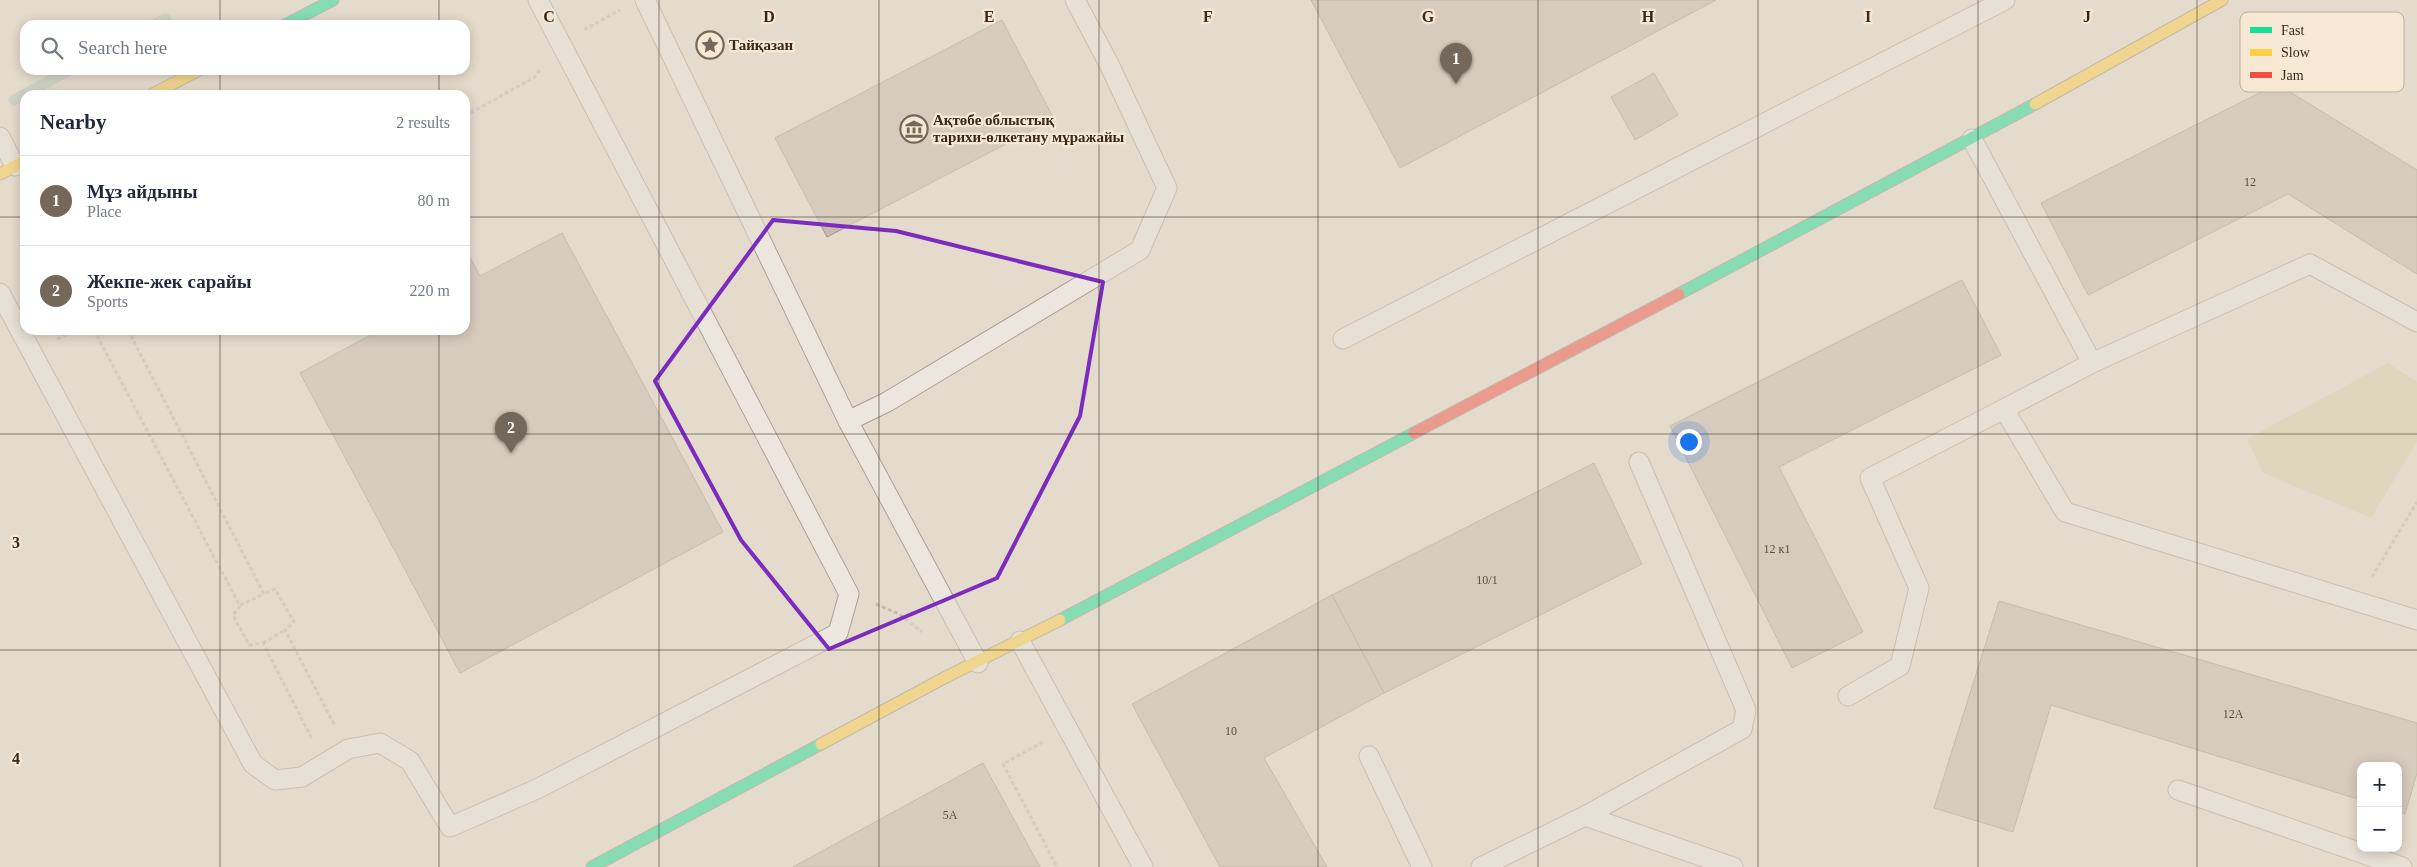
<!DOCTYPE html>
<html lang="en">
<head>
<meta charset="utf-8">
<style>
  body { margin:0; font-family:Georgia,serif; background:#f6f6f7; color:#1f2937 }
  .controls { position:absolute; right:15px; bottom:15px; display:grid; overflow:hidden; border-radius:10px; box-shadow:0 2px 12px #0003 }
  .controls button { width:45px; height:45px; display:grid; place-items:center; padding:0; border:0; border-bottom:1px solid #e0e1e3; background:#fff; color:#1f2937; font:25px sans-serif }
  .you { position:absolute; left:1688px; top:441px; width:18px; height:18px; margin:-12px; border:4px solid #fff; border-radius:50%; background:#1a73e8; box-shadow:0 0 0 8px #1a73e833 }
  .badge { display:grid; place-items:center; width:32px; height:32px; border-radius:50%; background:#75675a; color:#fff; font-size:16px; font-weight:700 }
  .pin { position:absolute; translate:-50% -41px; filter:drop-shadow(0 1px 2px #0008) }
  .pin::after { content:''; position:absolute; top:26px; width:18px; height:15px; background:inherit; clip-path:polygon(0 0,100% 0,50% 100%) }
  .list { margin:0; padding:0; list-style:none }
  h2 { display:flex; justify-content:space-between; align-items:center; height:65px; margin:0; padding:0 20px; font-size:21px }
  h2 small { font-size:16px; font-weight:400; color:#747a83 }
  .list li { display:grid; grid-template-columns:32px 1fr auto; gap:15px; align-items:center; box-sizing:border-box; height:90px; padding:0 20px; border-top:1px solid #e0e1e3 }
  .list b { display:block; font-size:19px; white-space:nowrap }
  .list p { margin:0; font-size:16px; white-space:nowrap; color:#747a83 }
  .list em { font-size:16px; font-style:normal; color:#747a83 }
  .icon { flex:none; width:28px; height:28px; fill:none; stroke:currentColor; stroke-width:2; stroke-linecap:round; stroke-linejoin:round }
  .map { position:relative; flex:none; width:2417px; height:867px; overflow:hidden }
  .search { position:absolute; background:#fff; box-shadow:0 2px 12px #0003; left:20px; top:20px; width:450px; height:55px; display:flex; align-items:center; gap:12px; box-sizing:border-box; padding:0 18px; border-radius:15px; color:#747a83; font-size:19px }
  .panel { position:absolute; background:#fff; box-shadow:0 2px 12px #0003; left:20px; top:90px; width:450px; height:245px; border-radius:15px }
  .map>svg:first-child { display:block }
  .green { fill:#d7d3ae }
  .lines { fill:none; stroke-linecap:round; stroke-linejoin:round }
  .stream { stroke:#b8c9bd; stroke-width:11 }
  .building { fill:#c8b9ad; stroke:#a5968b }
  .lane-casing { stroke:#a9a096; stroke-width:21 }
  .fast-casing { stroke:#999085; stroke-width:13 }
  .slow-casing { stroke:#999085; stroke-width:13 }
  .jam-casing { stroke:#999085; stroke-width:13 }
  .path { stroke:#c5bdb4; stroke-width:3; stroke-dasharray:4 2.5; stroke-linecap:butt }
  .lane { stroke:#ece6de; stroke-width:19 }
  .fast { stroke:#16e098; stroke-width:11 }
  .slow { stroke:#ffcf43; stroke-width:11 }
  .jam { stroke:#f24e42; stroke-width:11 }
  .marked { fill:none; stroke:#7b2cbf; stroke-width:4; stroke-linejoin:round }
  .grid { fill:none; stroke:#39281d; stroke-width:1; stroke-opacity:0.55 }
  .labels { text-anchor:middle; dominant-baseline:central; stroke-width:4.5; stroke-linejoin:round; paint-order:stroke }
  .number-label { font-size:12px; fill:#5d4c41 }
  .poi-label { font-size:15px; font-weight:bold; fill:#39281d; stroke:#f6e8d2; text-anchor:start }
  .key { fill:#f6e8d2; stroke:#bdae9c; stroke-width:1 }
  .key-label { font-size:14px; fill:#39281d }
  .grid-label { font-size:16px; text-anchor:middle; font-weight:bold; fill:#39281d; stroke:#f6e8d2; stroke-width:4.5; stroke-linejoin:round; paint-order:stroke }
</style>
</head>
<body>
<div class="map">
<svg width="2417" height="867" viewBox="0 0 2417 867">
  <rect width="100%" height="100%" fill="#e4dbcc"/>
  <!-- green -->
  <path class="green" d="M2388,363L2417,382V442L2371,518L2263,473L2247,439Z"/>
  <g class="lines">
    <!-- stream -->
    <g class="stream">
      <path d="M154,25L166,19"/>
      <path d="M14,100L70,70"/>
    </g>
  </g>
  <!-- building -->
  <g class="building">
    <path d="M1311,0H1716L1400,168Z"/>
    <path d="M1002,20L1054,119L827,237L775,138Z"/>
    <path d="M1654,73L1678,115L1635,140L1611,97Z"/>
    <path d="M2277,84L2417,170V274L2288,194L2088,295L2041,203Z"/>
    <path d="M562,233L723,532L460,673L300,373L380,330H465V248L480,276Z"/>
    <path d="M1962,280L2001,355L1779,467L1863,632L1792,668L1670,426Z"/>
    <path d="M1594,463L1642,564L1384,693L1332,595Z"/>
    <path d="M1332,595L1384,693L1264,758L1327,867H1220L1132,704Z"/>
    <path d="M1999,601L2417,723V773L2405,814L2398,811V766H2361V800L2051,705L2013,832L1934,808Z"/>
    <path d="M983,763L1040,867H793Z"/>
  </g>
  <g class="lines">
    <!-- lane casing -->
    <g class="lane-casing">
      <g id="lane">
        <path d="M645,0L848,421L887,402L1140,250L1167,188L1109,64L1075,0"/>
        <path d="M0,137L15,166"/>
        <path d="M1972,139L2092,363"/>
        <path d="M0,293L253,764L275,780L302,777L348,749L380,743L410,761L450,827L537,789L838,633L849,594L538,0"/>
        <path d="M2417,322L2310,264L2092,363L2004,409L2065,512L2417,620"/>
        <path d="M1343,339L2005,0"/>
        <path d="M848,421L978,663"/>
        <path d="M1020,641L1143,867"/>
        <path d="M1848,696L1900,666L1919,588L1870,478L2004,409"/>
        <path d="M1369,756L1422,867"/>
        <path d="M2178,790L2402,867"/>
        <path d="M1585,816L1733,867"/>
        <path d="M1481,867L1585,816L1742,729L1746,710L1639,462"/>
      </g>
    </g>
    <!-- fast casing -->
    <g class="fast-casing">
      <g id="fast">
        <path d="M285,25L333,0"/>
        <path d="M1679,294L2035,104"/>
        <path d="M1060,620L1414,433"/>
        <path d="M592,867L821,744"/>
      </g>
    </g>
    <!-- slow casing -->
    <g class="slow-casing">
      <g id="slow">
        <path d="M151,95L199,70"/>
        <path d="M2035,104L2222,0"/>
        <path d="M0,174L25,161"/>
        <path d="M821,744L946,677L1060,620"/>
      </g>
    </g>
    <!-- jam casing -->
    <g class="jam-casing">
      <path id="jam" d="M1414,433L1679,294"/>
    </g>
    <!-- path -->
    <g class="path">
      <path d="M584,30L620,10"/>
      <path d="M465,116L535,77L541,68"/>
      <path d="M94,330L240,606L233,615L249,645L263,643L312,739"/>
      <path d="M128,330L264,594L275,589L294,622L285,630L335,726"/>
      <path d="M57,339L77,330"/>
      <path d="M2372,577L2417,502"/>
      <path d="M876,604L899,614L922,632"/>
      <path d="M240,605L264,594"/>
      <path d="M263,643L285,630"/>
      <path d="M1043,742L1003,764L1057,867"/>
    </g>
    <!-- lane -->
    <use href="#lane" class="lane"/>
    <!-- fast -->
    <use href="#fast" class="fast"/>
    <!-- slow -->
    <use href="#slow" class="slow"/>
    <!-- jam -->
    <use href="#jam" class="jam"/>
  </g>
  <!-- marked area -->
  <path d="M0 0H2417V867H0ZM773,220L896,231L1103,282L1080,416L997,578L829,649L741,540L655,381Z" fill="#e4dbcc" fill-opacity=".55" fill-rule="evenodd"/>
  <path class="marked" d="M773,220L896,231L1103,282L1080,416L997,578L829,649L741,540L655,381Z"/>
  <!-- grid -->
  <path class="grid" d="M220,0V25M439,0V25M659,0V867M879,0V867M1099,0V867M1318,0V867M1538,0V867M1758,0V867M1978,0V867M2197,0V867M220,70V95M439,70V95M0,217H25M465,217H2417M220,330V867M439,330V867M0,434H2417M0,650H2417"/>
  <!-- icons -->
  <defs>
    <g id="sight-ring" transform="scale(1.4375)"><circle r="9.5" fill="#f6e8d2" stroke="#75675a" stroke-width="1.5"/><path d="M0-6L1.8-2.2L6-1.7L2.9 1.2L3.7 5.4L0 3.3L-3.7 5.4L-2.9 1.2L-6-1.7L-1.8-2.2Z" fill="#75675a"/></g>
    <g id="museum-ring" transform="scale(1.4375)"><circle r="9.5" fill="#f6e8d2" stroke="#75675a" stroke-width="1.5"/><path d="M0-6L6-3V-2H-6V-3ZM-5-1h2V3h-2ZM-1-1h2V3h-2ZM3-1h2V3H3ZM-6 4H6V6H-6Z" fill="#75675a"/></g>
  </defs>
  <g fill-rule="evenodd">
    <use href="#sight-ring" x="710" y="45"/>
    <use href="#museum-ring" x="914" y="129"/>
  </g>
  <g class="labels">
    <!-- number labels -->
    <g class="number-label">
      <text x="2250" y="182">12</text>
      <text x="1777" y="549">12 к1</text>
      <text x="1487" y="580">10/1</text>
      <text x="2233" y="714">12А</text>
      <text x="1231" y="731">10</text>
      <text x="950" y="815">5А</text>
    </g>
    <!-- poi labels -->
    <g class="poi-label">
      <text x="729" y="45">Тайқазан</text>
      <text x="933" y="120">Ақтөбе облыстық<tspan x="933" dy="17">тарихи-өлкетану мұражайы</tspan></text>
    </g>
  </g>
  <!-- legend -->
  <rect x="2240" y="12" width="164" height="80" rx="8" class="key"/>
  <rect x="2250" y="27" width="22" height="6" fill="#16e098"/>
  <rect x="2250" y="49" width="22" height="7" fill="#ffcf43"/>
  <rect x="2250" y="72" width="22" height="6" fill="#f24e42"/>
  <g class="key-label">
    <text x="2281" y="35">Fast</text>
    <text x="2281" y="57">Slow</text>
    <text x="2281" y="80">Jam</text>
  </g>
  <g class="grid-label">
    <text x="549" y="22">C</text>
    <text x="769" y="22">D</text>
    <text x="989" y="22">E</text>
    <text x="1208" y="22">F</text>
    <text x="1428" y="22">G</text>
    <text x="1648" y="22">H</text>
    <text x="1868" y="22">I</text>
    <text x="2087" y="22">J</text>
    <text x="16" y="548">3</text>
    <text x="16" y="764">4</text>
  </g>
</svg>
<div class="controls">
<button>+</button>
<button>−</button>
</div>
<div class="you"></div>
<div class="pin badge" style="left:1456px;top:84px">1</div>
<div class="pin badge" style="left:511px;top:453px">2</div>
<div class="search"><svg class="icon" aria-label="search" viewBox="0 0 24 24"><circle cx="10" cy="10" r="6"/><path d="M15 15l6 6"/></svg>Search here</div>
<section class="panel">
<h2>Nearby<small>2 results</small></h2>
<ul class="list">
<li><span class="badge">1</span><div><b>Мұз айдыны</b><p>Place</p></div><em>80 m</em></li>
<li><span class="badge">2</span><div><b>Жекпе-жек сарайы</b><p>Sports</p></div><em>220 m</em></li>
</ul>
</section>
</div>
</body>
</html>
